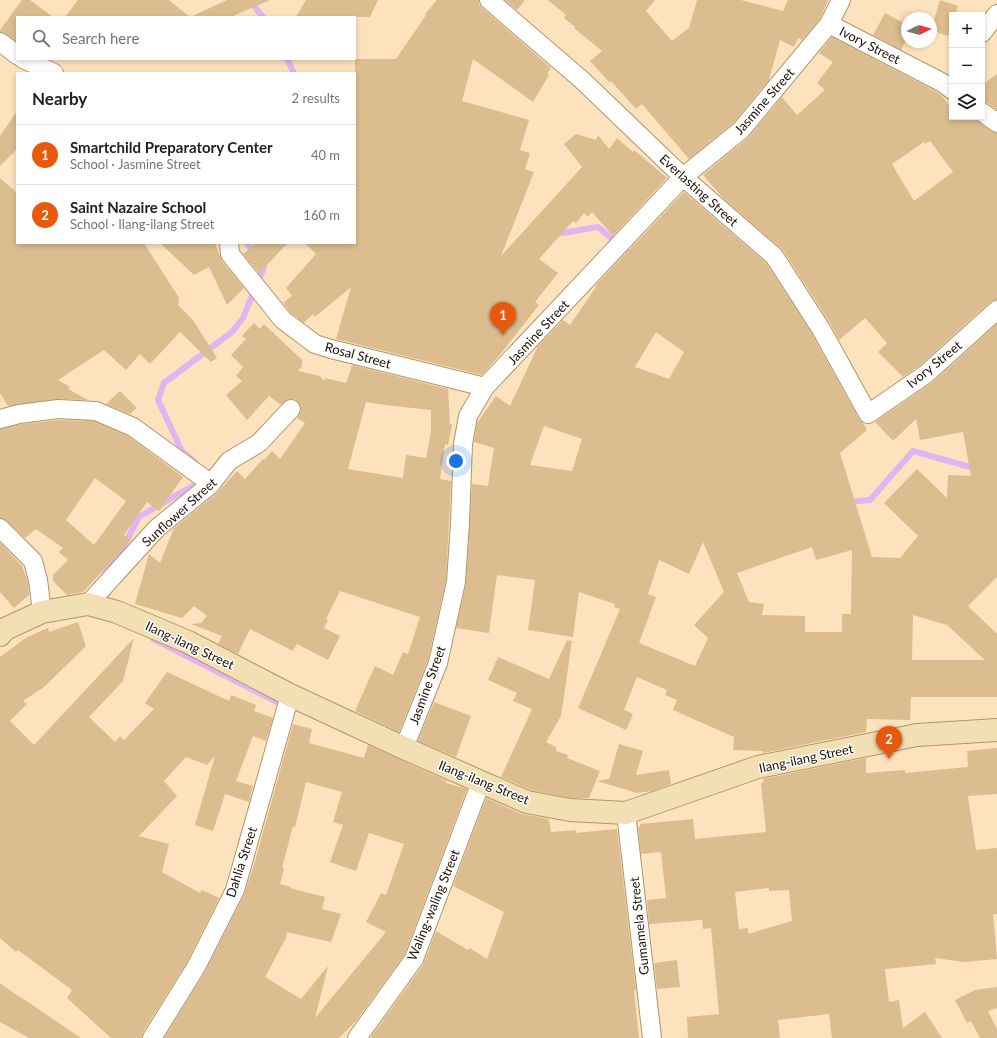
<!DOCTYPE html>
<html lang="en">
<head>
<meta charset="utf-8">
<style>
  body { margin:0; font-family:Lato,sans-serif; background:#f2f2f2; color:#202124 }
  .controls { position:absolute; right:12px; top:12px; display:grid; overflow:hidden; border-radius:0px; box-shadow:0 2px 6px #0003 }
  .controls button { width:36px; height:36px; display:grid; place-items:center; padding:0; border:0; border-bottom:1px solid #e0e0e0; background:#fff; color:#202124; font:20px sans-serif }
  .compass { position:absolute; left:901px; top:12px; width:36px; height:36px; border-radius:50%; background:#fff; box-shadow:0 2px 6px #0003; rotate:85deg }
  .you { position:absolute; left:456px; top:461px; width:14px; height:14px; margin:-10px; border:3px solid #fff; border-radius:50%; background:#1a73e8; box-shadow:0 0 0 6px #1a73e833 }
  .badge { display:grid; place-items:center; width:26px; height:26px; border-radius:50%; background:#ea580c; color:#fff; font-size:13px; font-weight:700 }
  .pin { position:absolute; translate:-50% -33px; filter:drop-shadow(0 1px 2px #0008) }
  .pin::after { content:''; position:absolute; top:21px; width:14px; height:12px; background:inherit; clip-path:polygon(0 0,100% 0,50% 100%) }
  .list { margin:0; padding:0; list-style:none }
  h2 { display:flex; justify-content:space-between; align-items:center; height:52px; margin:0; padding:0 16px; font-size:17px }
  h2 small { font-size:13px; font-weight:400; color:#757577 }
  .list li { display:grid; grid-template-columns:26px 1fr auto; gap:12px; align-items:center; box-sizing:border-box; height:60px; padding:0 16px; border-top:1px solid #e0e0e0 }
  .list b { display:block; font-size:15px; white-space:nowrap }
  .list p { margin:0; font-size:13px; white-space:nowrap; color:#757577 }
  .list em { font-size:13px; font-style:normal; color:#757577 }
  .icon { flex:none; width:22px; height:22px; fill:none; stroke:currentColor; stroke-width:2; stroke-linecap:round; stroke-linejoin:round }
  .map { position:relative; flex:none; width:997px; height:1038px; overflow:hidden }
  .search { position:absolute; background:#fff; box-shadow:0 2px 6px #0003; left:16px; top:16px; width:340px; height:44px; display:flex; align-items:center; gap:10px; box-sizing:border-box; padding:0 14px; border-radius:0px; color:#757577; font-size:15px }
  .panel { position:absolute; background:#fff; box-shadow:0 2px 6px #0003; left:16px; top:72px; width:340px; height:172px; border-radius:0px }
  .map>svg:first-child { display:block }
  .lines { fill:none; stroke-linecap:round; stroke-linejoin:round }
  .stream { stroke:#e2b4f1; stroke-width:6 }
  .building { fill:#dbbd8f; fill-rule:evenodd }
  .street-casing { stroke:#b29568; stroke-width:20 }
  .secondary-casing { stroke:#b29568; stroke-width:24 }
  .street { stroke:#fff; stroke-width:18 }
  .secondary { stroke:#f2dfb3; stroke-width:22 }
  .labels { text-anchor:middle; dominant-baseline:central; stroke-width:3; stroke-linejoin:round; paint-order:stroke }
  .street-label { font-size:13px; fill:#1d1202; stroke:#fff }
</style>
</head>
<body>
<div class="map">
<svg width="997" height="1038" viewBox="0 0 997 1038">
  <rect width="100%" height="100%" fill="#fce3be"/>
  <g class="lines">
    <!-- stream -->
    <g class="stream">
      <path d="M249,0L263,17"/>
      <path d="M287,59L294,73"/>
      <path d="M562,233L598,227L634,257"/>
      <path d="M247,243L254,253"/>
      <path d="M195,462L182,451L158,400L164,383L232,332L243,318L264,267L261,262"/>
      <path d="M848,502L870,500L913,451L977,469"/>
      <path d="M105,573L119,555L139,517L199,482L201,479"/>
      <path d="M153,639L283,705L282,707"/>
    </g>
  </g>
  <!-- building -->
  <g class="building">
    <path d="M22,0H30L53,17H17V42L6,34L0,32V30Z"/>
    <path d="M78,0H169L190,17L227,0H270L231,17H65Z"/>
    <path d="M306,0H378L370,17H296Z"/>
    <path d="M437,0H479V4L482,8L551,68L547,74L549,75L533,102L473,59L462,101L529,120L520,150L530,153L525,169L534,172L501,256L582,167L564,144L576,134L596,140L598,135L609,149L617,138L633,152L634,150L667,178L613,236L592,212L588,217L584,213L576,223L573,221L539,259L558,273L535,302L539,305L499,356L498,357L482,375L336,339L351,287L315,317L313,314L304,323L290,312L283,303L292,296L286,288L316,254L305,243H355V59H396L426,15L425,14Z"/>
    <path d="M505,0H525L517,10Z"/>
    <path d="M548,0H655L646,11L672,41L689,28L697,0H741L783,11L788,0H828L820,19L802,40L798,38L794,47L780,40L769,80L734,122L689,159L642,104L636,109L611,81L610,83L590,61L602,51L574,28L575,27L564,18L566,15Z"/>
    <path d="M940,0L958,6L955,15H952V25L948,36L931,30Z"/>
    <path d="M885,13L907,25V39L901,50L873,35Z"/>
    <path d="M832,37L937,92L942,96L950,107L952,106V117H973L991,131L997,133V300L990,302L919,366L903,377L878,352L887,343L865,318L839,340L830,323L783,250L723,198L703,175L748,138L782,97L797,115L825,90L817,83L833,62L819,53ZM930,141L953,172L914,201L892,164L924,142L925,144Z"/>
    <path d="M997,74V110L988,103L982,102V85Z"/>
    <path d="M17,111V149L0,166V136Z"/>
    <path d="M0,178L17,193V243H144L179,298L178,305L193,320L217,358L211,362L180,332L150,364L140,354L126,370L104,350L58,380L70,387L68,389L88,400L57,399L8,406L0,393Z"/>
    <path d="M684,192L766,263L812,334L859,419L864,424L867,430L840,453L872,557L900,558L918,536L884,503L917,469L947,498L948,475L971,476L963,432L920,440L916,419L893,441L875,422L933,382L997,324V577L968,606L997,634V697H911L910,720L867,719L866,732L763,753V751L733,750L734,737L673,710L677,700L665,695L667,690L637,677L624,710L633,714L626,730L578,708L620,609L614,607L615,604L579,592L573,637L528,630L535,580L497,575L489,633L456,628L466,583L472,484L488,486L494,448L474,442L477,423L496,396L510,406L538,346L563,320L570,325L596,287L595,286ZM656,332L684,352L669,379L635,367ZM544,426L582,439L572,471L530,465ZM703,542L724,592L694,625L708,638L695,666L639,643L656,597L648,594L659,560L689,574ZM812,547L816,560L852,550L851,614H842V632H805V616L762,615L764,604L749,602L737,573ZM913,615L947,625L985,660H912Z"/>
    <path d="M160,243H215L222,261L244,288L227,305L209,267L194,275Z"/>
    <path d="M256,243H288L259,273L243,254Z"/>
    <path d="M254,323L260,329L264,324L302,360V366L298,371L320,376L325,381V378L346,383L352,365L448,389L450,424H452L448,445L445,444L440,479L451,481L446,580L428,660L399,732L355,711L375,666L393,675L403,652L408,654L420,617L340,591L326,619L328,620L324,628L340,636L328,660L297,644L293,651L250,629L238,654L218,644L222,636L191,624L201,623L207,616L194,606L182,618L135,604L149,554L160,563L174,528L217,493L237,471L245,479L263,459L264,460L272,451L280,459L305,423L297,418L301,412V406L298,402L294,399H288L281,405L269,396L247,420L226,395L242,381L236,376L243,367L231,355L246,339L242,336ZM366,402L385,405L431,410V431L426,458L406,455L403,478L348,469Z"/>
    <path d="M120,391L137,408L130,414L106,404Z"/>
    <path d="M58,420L94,421L128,436L183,477L159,511L147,502L124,535L131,540L83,592L67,595L53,581V575L68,560L59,552L63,548L36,529L25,538L7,521L0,518V429L21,424ZM95,478L126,501L94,545L66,520Z"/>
    <path d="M0,543L22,566L28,582L29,595L14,608L0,592Z"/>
    <path d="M78,622L86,646L44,687L23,701L27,704L10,721L34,745L134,638L123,681L89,717L115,742L120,736L124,740L154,709L145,703L167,672L229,701L231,695L256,705L254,711L273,718L266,741L253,736L236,781L253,786L249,802L225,794L213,831L195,825L215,756L207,765L186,757L164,781L177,796L139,836L169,844L162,872L200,893L202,890L219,898L187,962L143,1032L142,1038H111L67,998L72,990L18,950L16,952L0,938V657L27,637L48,628L49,632Z"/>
    <path d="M567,640L572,641L561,716L546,742L556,747V751L568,755L567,758L600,771L589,798H571L531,790L501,777L532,709L513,701L517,693L488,680L498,657L549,679Z"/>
    <path d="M434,702L471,716L456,757L418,741Z"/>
    <path d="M293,724L312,729L309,743L364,758L368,745L447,781L446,783L467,789L405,954L356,1021L339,1038H164L205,972L244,895L255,861ZM306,782L342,792L333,822L343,825L330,862L356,871L369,833L404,844L386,895L381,893L366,922L386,932L315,1018L328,966L301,999L265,977L286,938L287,932L331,942L341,914L322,909L325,897L290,888L291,887L280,884L284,869L282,868L293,826L295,827Z"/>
    <path d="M619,744L643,751L636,775L669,770L671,784L652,791L637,793L597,781L609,779Z"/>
    <path d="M997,748V794L968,796L976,850L997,848V914H993L997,959L964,962L935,958L936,964L885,969L889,1002L899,1000L903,1028L925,1012L942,1038H832L829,1014L778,1020L780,1038H688L687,1017L719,1014L711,928L703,929L702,920L649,924L647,900L666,898L661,852L641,854L638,827H640V824L693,819L695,839L766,832L761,783H763V779L866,758V773L905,770V773L968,767L967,751ZM769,888V891L789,890L792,921L748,934V928L739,929L735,892Z"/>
    <path d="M486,798L522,814L549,819L551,832L577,830L575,833L617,829L636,990L634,991L639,1038H372L371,1037L423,965L436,931L468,950L470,948L487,959L504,912L453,886Z"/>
    <path d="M677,960L680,987L657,989L654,963Z"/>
    <path d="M0,983L19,997V996L81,1038H29L0,1022Z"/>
    <path d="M997,987V1008L988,1011L997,1029V1038H980L971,1021L967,1023L955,1000L975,990Z"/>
  </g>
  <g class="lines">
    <!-- street casing -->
    <g class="street-casing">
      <g id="street">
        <path d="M489,0L583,81L683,177L774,256L821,329L868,414L926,374L997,310"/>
        <path d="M829,24L943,83L952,90"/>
        <path d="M982,33L997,14"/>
        <path d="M0,42L17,55"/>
        <path d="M23,59L54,73"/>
        <path d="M982,112L997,123"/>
        <path d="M229,243L230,254L283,320L315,344L331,349L485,387"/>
        <path d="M0,419L19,414L58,409L96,411L133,427L206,480L210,485"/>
        <path d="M0,528L33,561L38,580L42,612"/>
        <path d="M88,604L157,528L210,485L229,461L259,443L291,409"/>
        <path d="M404,748L438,663L456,582L460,523L463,444L468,416L485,387L683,177L741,130L829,24L841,0"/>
        <path d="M626,813L652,1038"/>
        <path d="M152,1038L196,967L235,890L290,695"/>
        <path d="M357,1038L414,959L481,782"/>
      </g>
    </g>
    <!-- secondary casing -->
    <g class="secondary-casing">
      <path id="secondary" d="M0,635L5,629L42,612L88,604L117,612L188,642L290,695L404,748L481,782L527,802L570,810L626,813L758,767L917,735L997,730"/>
    </g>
    <!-- street -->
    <use href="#street" class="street"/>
    <!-- secondary -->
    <use href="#secondary" class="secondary"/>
  </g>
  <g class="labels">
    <!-- street labels -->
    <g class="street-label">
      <text transform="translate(870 45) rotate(27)">Ivory Street</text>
      <text transform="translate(764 101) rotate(-49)">Jasmine Street</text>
      <text transform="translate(699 190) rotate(42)">Everlasting Street</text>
      <text transform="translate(538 332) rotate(-47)">Jasmine Street</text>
      <text transform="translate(358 355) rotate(15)">Rosal Street</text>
      <text transform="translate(934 364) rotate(-39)">Ivory Street</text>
      <text transform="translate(179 512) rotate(-42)">Sunflower Street</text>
      <text transform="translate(190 645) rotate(25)">Ilang-ilang Street</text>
      <text transform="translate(427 685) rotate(-70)">Jasmine Street</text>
      <text transform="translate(806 758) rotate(-12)">Ilang-ilang Street</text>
      <text transform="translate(484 782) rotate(22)">Ilang-ilang Street</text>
      <text transform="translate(241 862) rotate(-72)">Dahlia Street</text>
      <text transform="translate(433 905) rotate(-68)">Waling-waling Street</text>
      <text transform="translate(639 926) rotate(-96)">Gumamela Street</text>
    </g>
  </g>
</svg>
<div class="controls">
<button>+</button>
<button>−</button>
<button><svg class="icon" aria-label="layers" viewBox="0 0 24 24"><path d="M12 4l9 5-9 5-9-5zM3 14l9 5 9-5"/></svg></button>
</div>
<svg class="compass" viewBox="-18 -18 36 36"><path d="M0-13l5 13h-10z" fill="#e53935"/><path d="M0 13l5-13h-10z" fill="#757577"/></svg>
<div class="you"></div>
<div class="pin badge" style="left:503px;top:335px">1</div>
<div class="pin badge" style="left:889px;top:759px">2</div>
<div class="search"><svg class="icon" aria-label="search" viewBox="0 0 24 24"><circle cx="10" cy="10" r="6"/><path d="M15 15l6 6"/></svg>Search here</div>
<section class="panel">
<h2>Nearby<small>2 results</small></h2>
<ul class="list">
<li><span class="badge">1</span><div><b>Smartchild Preparatory Center</b><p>School · Jasmine Street</p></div><em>40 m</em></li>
<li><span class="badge">2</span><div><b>Saint Nazaire School</b><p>School · Ilang-ilang Street</p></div><em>160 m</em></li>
</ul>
</section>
</div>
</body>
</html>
